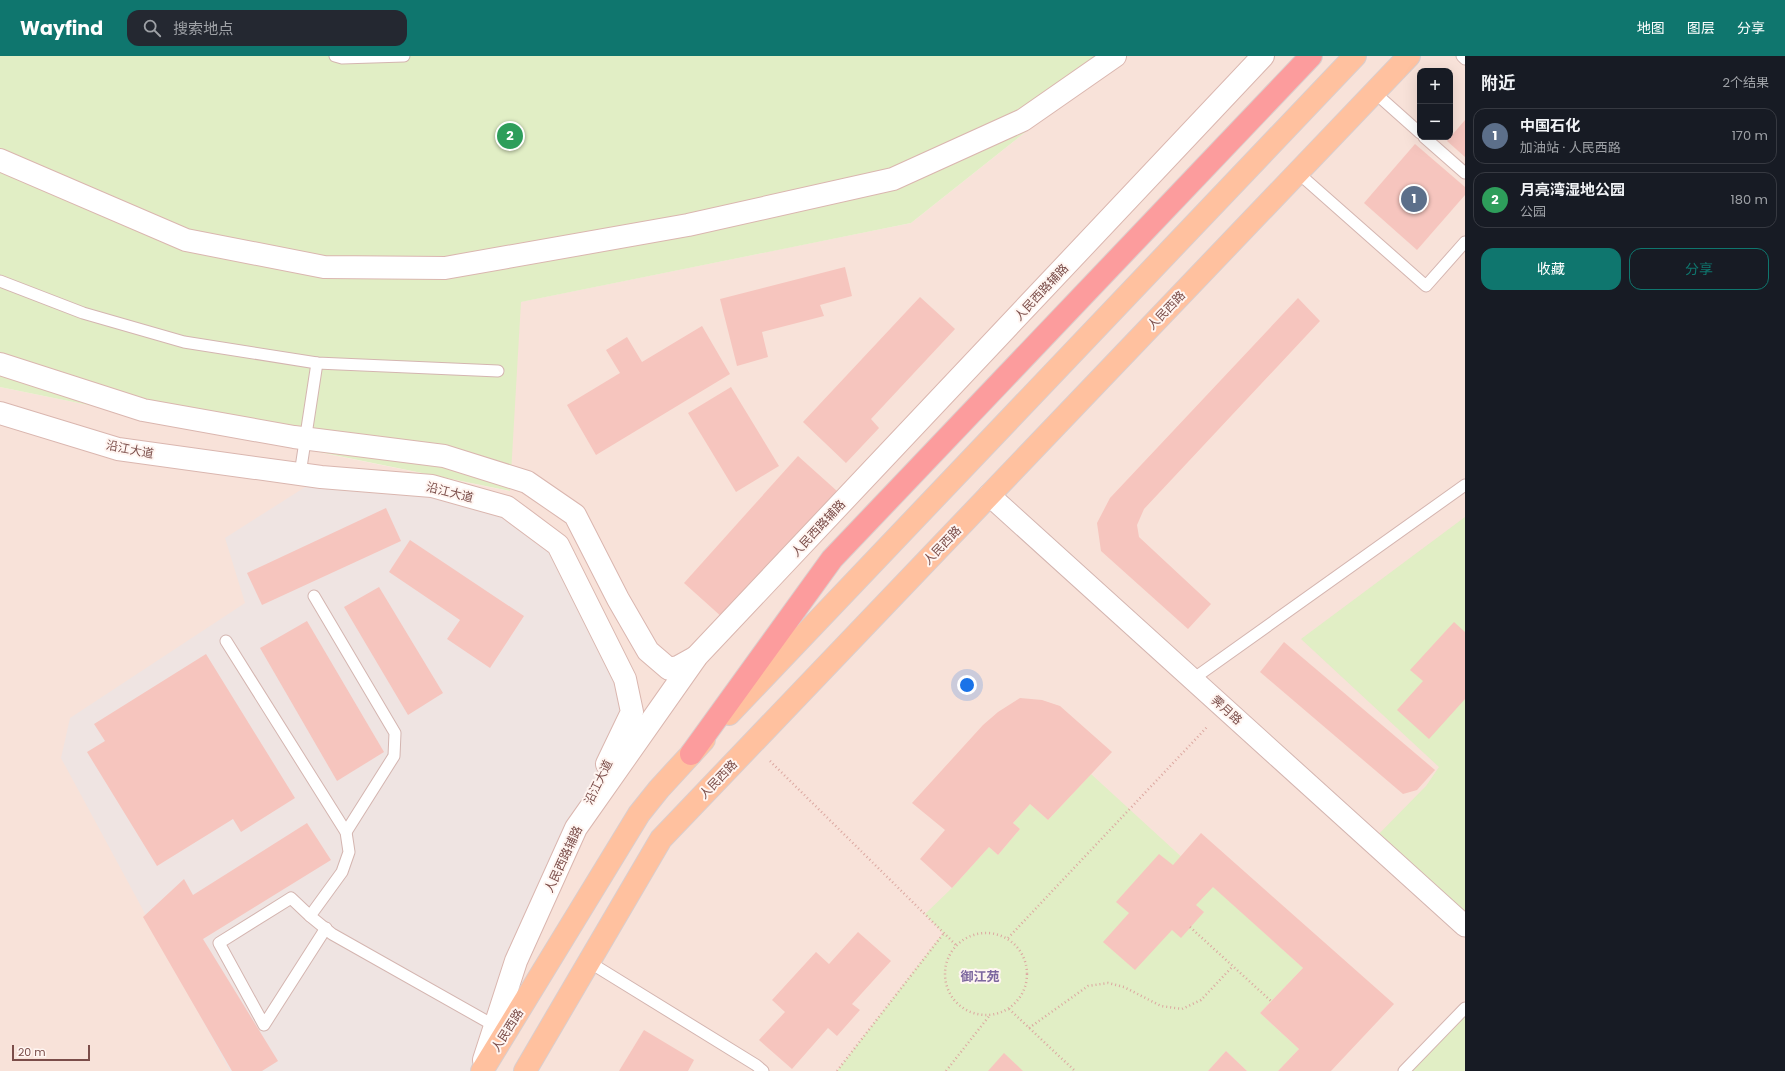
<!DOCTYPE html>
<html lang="zh">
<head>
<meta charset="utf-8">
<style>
  body { margin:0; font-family:Poppins,"Noto Sans SC",sans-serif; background:#242831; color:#f1f3f6 }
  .controls { position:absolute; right:12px; top:12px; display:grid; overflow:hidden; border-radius:8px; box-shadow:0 4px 16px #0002 }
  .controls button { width:36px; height:36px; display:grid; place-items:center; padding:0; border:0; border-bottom:1px solid #363941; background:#171b24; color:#f1f3f6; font:20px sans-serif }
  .scale { position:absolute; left:12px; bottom:10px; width:78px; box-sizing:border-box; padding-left:4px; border:2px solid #7b4d49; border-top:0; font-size:11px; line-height:14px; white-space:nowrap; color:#7b4d49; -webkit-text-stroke:3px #fff5f1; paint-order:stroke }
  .you { position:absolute; left:967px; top:629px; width:14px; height:14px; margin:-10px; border:3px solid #fff; border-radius:50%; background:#1a73e8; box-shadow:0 0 0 6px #1a73e833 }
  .badge { display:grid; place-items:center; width:26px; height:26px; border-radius:50%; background:#0f766e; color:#fff; font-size:13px; font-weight:700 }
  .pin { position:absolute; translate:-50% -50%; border:2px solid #fff; box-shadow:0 1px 4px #0006 }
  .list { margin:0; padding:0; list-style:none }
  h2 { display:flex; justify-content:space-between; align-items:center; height:52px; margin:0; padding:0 16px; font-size:17px }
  h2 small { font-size:13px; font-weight:400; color:#9ea1a6 }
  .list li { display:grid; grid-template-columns:26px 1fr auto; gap:12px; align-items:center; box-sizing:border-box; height:56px; margin:0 8px 8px; padding:0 8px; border:1px solid #363941; border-radius:12px }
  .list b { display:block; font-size:15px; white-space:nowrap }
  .list p { margin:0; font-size:13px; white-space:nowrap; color:#9ea1a6 }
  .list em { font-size:13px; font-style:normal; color:#9ea1a6 }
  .actions { display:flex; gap:8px; padding:12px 16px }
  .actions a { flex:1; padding:9px 0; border:1px solid #0f766e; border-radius:12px; text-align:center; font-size:14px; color:#0f766e }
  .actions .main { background:#0f766e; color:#fff }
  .icon { flex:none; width:22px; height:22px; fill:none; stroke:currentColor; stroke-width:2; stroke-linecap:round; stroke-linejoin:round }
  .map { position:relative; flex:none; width:1465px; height:1015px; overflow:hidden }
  header { display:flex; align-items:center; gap:24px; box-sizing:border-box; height:56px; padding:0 20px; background:#0f766e; color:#fff }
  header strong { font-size:19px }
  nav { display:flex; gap:22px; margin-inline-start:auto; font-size:14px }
  .search { width:280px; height:36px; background:#242831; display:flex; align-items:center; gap:10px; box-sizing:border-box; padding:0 14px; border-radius:12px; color:#9ea1a6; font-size:15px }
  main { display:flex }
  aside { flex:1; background:#171b24 }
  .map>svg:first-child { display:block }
  .residential { fill:#f8e2d9; fill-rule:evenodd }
  .industrial { fill:#efe4e2 }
  .green { fill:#e1eec5 }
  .building { fill:#f6c5be }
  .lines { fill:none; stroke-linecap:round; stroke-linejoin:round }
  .lane-casing { stroke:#d4b5b0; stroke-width:13 }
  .street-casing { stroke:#d4b5b0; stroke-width:23 }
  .secondary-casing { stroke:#dab6af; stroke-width:24 }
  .primary-casing { stroke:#dacdcc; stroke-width:24 }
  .highway-casing { stroke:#dacdcc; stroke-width:24 }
  .path { stroke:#dca7a0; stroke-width:2.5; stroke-dasharray:1 3; stroke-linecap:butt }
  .lane { stroke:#fff; stroke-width:11 }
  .street { stroke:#fff; stroke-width:21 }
  .secondary { stroke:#fff; stroke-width:22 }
  .primary { stroke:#ffc19f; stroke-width:22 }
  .highway { stroke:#fc9c9d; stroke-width:22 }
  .labels { text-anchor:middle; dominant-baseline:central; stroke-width:4; stroke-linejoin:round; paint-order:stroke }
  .street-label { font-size:12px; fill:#7b4d49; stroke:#fff5f1 }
  .neighbourhood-label { font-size:13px; font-weight:bold; fill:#7c669e; stroke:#fff5f1 }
</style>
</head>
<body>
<header>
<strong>Wayfind</strong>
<div class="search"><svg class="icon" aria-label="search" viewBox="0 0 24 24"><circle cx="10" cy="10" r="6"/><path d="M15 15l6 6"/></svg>搜索地点</div>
<nav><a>地图</a><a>图层</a><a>分享</a></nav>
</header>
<main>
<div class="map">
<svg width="1465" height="1015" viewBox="0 0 1465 1015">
  <rect width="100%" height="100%" fill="#fef0e9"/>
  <!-- residential -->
  <path class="residential" d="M1121,0H1465V1015H0V331L509,435L520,246L911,167ZM1420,15H1450V81H1420Z"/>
  <!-- industrial -->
  <path class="industrial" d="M321,421L507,451L558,489L632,656L481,1015H230L61,702L70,662L245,547L225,482Z"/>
  <!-- green -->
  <g class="green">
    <path d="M0,0H1121L911,167L521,246L510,435L0,331Z"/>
    <path d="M1465,461V870L1372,785L1426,730L1439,711L1301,583Z"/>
    <path d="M1091,718L1303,912L1260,957L1299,993L1278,1015H1247L1226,995L1208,1015H837L943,877L925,858L952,832L989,791L998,799L1020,773L1013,767L1030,748L1048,764Z"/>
    <path d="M1465,952V1015H1404Z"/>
  </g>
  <!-- building -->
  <g class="building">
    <path d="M1465,64V101L1447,85Z"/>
    <path d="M1415,88L1465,131V139L1417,194L1364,147Z"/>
    <path d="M845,211L852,240L820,249L824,260L762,276L768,301L737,310L720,243Z"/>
    <path d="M920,241L955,273L871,363L879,372L846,407L803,366Z"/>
    <path d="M1298,242L1320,265L1144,453L1137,469L1139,481L1211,548L1188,573L1101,495L1097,467L1110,442Z"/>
    <path d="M702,270L730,318L596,399L567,349L620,317L606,294L627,281L642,306Z"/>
    <path d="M731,331L779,410L736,436L688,357Z"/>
    <path d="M798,400L837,435L723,562L684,527Z"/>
    <path d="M386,452L401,485L262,549L247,517Z"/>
    <path d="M410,484L524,560L490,612L447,583L460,564L389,516Z"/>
    <path d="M379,531L443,637L408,659L344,551Z"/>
    <path d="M307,565L384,696L337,725L260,592Z"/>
    <path d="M1454,566L1465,576V643L1429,683L1397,654L1423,625L1410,614Z"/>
    <path d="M1284,586L1435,714L1417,734L1403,738L1260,616Z"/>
    <path d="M206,598L295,742L241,776L233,763L157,810L87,696L105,685L94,668Z"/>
    <path d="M1020,642L1042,644L1060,650L1112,696L1048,764L1030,748L1013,767L1020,773L998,799L989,791L952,832L920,803L945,774L912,747L983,669L998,656Z"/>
    <path d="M307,767L331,804L203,883L278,1005L262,1015H232L143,861L184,823L193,839Z"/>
    <path d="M1201,777L1394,948L1331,1015H1278L1299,993L1260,957L1303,912L1213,831L1196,849L1204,856L1181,882L1172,874L1135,914L1103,886L1129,857L1116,846L1159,798L1173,809Z"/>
    <path d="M858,876L891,905L852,948L860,954L837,980L828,972L792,1013L759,984L785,956L772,944L816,896L829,908Z"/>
    <path d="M644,974L694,1004L688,1015H619Z"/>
    <path d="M1226,995L1247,1015H1208Z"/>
    <path d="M1004,997L1023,1015H988Z"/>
  </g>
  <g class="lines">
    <!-- lane casing -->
    <g class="lane-casing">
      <g id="lane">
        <path d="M335,0L342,2L404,0"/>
        <path d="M1462,0L1465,3"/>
        <path d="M1374,36L1420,77"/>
        <path d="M1424,81L1465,117"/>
        <path d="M1297,116L1426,230L1465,186"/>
        <path d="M0,225L83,257L184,286L317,307L498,315"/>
        <path d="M300,418L317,307"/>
        <path d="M314,540L395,677L394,700L346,776"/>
        <path d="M226,585L346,776L349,796L342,816L310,860L332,878L495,970"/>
        <path d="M1193,623L1465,429"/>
        <path d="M310,860L291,842L219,887L264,969L326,872"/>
        <path d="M589,906L756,1009L763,1015"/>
        <path d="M1404,1015L1465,952"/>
      </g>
    </g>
    <!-- street casing -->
    <g class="street-casing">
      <path id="street" d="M989,439L1465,870"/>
    </g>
    <!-- secondary casing -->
    <g class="secondary-casing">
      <g id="secondary">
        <path d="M0,104L186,184L324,211L445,212L688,169L893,123L1023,64L1115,0"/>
        <path d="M0,308L143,354L294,381L444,400L527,426L575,459L618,543L648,595L669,613L678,611L696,601"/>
        <path d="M0,357L118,393L321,421L432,430L507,451L558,489L625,623L632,656L607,708"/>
        <path d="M484,1004L516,905L576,772L697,600L1263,0"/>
      </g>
    </g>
    <!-- primary casing -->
    <g class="primary-casing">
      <g id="primary">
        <path d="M729,658L1355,0"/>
        <path d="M482,1015L639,758L659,733L704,684"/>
        <path d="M525,1015L661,783L1409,0"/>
      </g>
    </g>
    <!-- highway casing -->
    <g class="highway-casing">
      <path id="highway" d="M691,698L832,503L1311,0"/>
    </g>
    <!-- path -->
    <g class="path">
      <path d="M770,705L956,889"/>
      <path d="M1190,871L1271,945"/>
      <circle cx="986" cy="918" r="41"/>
      <path d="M1008,882L1208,670"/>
      <path d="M1009,953L1075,1015"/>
      <path d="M1029,972L1088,930L1108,927L1124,931L1161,950L1182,953L1201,944L1233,910"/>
      <path d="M837,1015L944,877"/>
      <path d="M946,1015L990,959"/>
    </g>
    <!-- lane -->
    <use href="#lane" class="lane"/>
    <!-- street -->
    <use href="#street" class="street"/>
    <!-- secondary -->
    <use href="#secondary" class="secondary"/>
    <!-- primary -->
    <use href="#primary" class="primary"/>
    <!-- highway -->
    <use href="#highway" class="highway"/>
  </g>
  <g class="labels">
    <!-- street labels -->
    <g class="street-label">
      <text transform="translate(1041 236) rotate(-47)">人民西路辅路</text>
      <text transform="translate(1166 254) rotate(-46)">人民西路</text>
      <text transform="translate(130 393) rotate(11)">沿江大道</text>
      <text transform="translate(450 436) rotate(14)">沿江大道</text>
      <text transform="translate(818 472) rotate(-47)">人民西路辅路</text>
      <text transform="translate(942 489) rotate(-46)">人民西路</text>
      <text transform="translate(1227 654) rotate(42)">霁月路</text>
      <text transform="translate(718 723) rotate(-46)">人民西路</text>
      <text transform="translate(598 726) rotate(-64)">沿江大道</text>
      <text transform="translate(563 803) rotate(-65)">人民西路辅路</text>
      <text transform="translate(507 974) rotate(-58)">人民西路</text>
    </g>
    <!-- neighbourhood labels -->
    <g class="neighbourhood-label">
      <text x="980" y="920">御江苑</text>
    </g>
  </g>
</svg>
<div class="controls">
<button>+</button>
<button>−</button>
</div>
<div class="scale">20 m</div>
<div class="you"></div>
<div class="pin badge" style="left:1414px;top:143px;background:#5c6f8a">1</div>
<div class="pin badge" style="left:510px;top:80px;background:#2e9e5b">2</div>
</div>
<aside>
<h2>附近<small>2个结果</small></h2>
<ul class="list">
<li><span class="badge" style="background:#5c6f8a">1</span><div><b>中国石化</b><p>加油站 · 人民西路</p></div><em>170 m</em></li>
<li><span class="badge" style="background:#2e9e5b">2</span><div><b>月亮湾湿地公园</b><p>公园</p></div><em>180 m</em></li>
</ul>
<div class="actions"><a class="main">收藏</a><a>分享</a></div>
</aside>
</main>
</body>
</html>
